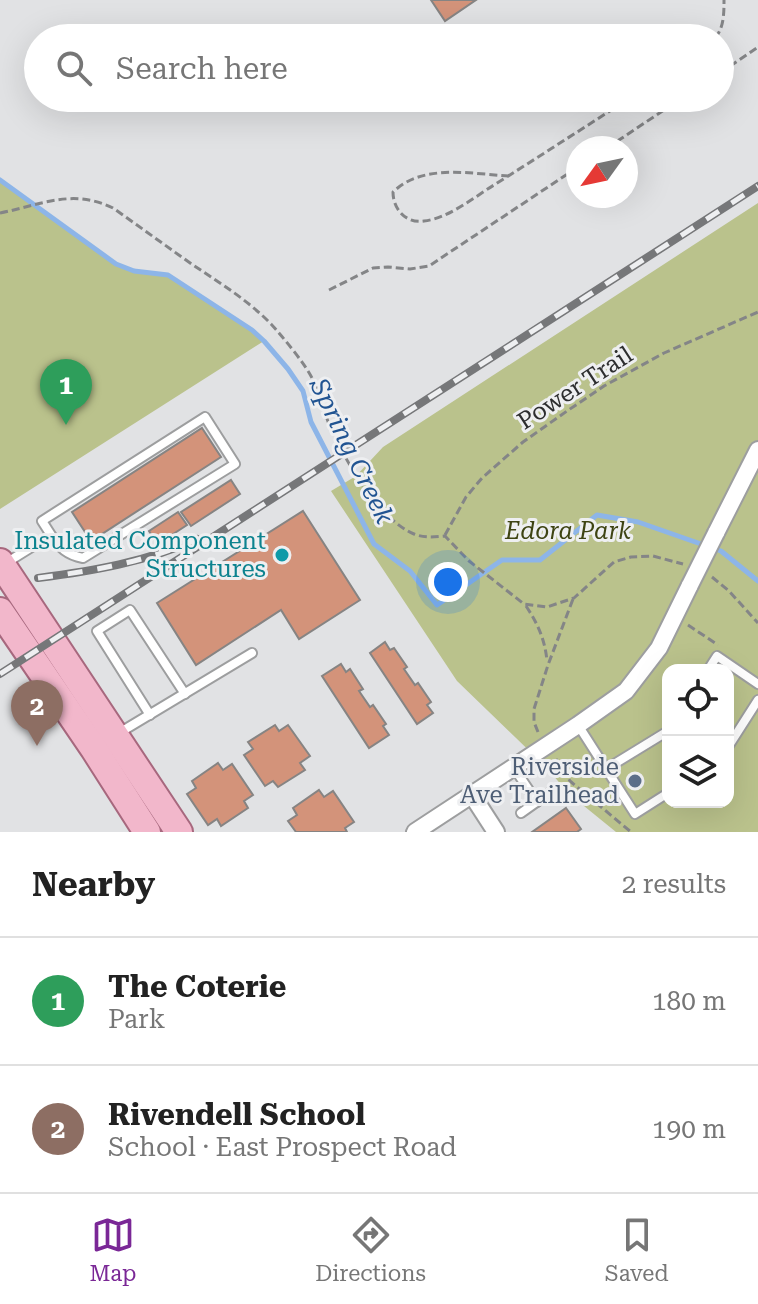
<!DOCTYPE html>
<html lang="en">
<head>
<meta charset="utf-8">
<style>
  body { margin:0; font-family:"Roboto Serif",serif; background:#f2f2f2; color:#222 }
  .controls { position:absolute; right:24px; bottom:24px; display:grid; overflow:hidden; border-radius:16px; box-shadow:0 8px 32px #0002 }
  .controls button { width:72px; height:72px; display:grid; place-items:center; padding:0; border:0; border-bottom:2px solid #e0e0e0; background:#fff; color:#222; font:40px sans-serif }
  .compass { position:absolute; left:566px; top:136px; width:72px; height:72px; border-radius:50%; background:#fff; box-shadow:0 8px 32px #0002; rotate:237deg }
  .you { position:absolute; left:448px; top:582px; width:28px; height:28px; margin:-20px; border:6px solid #fff; border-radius:50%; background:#1a73e8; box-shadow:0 0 0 12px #1a73e833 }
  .badge { display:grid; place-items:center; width:52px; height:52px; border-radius:50%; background:#7a2796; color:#fff; font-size:26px; font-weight:700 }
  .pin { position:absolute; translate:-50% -66px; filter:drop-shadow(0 2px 4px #0008) }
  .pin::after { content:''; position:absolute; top:42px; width:28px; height:24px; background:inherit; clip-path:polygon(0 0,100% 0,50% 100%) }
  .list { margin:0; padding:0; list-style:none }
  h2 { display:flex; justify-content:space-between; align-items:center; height:104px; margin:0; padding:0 32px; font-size:34px }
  h2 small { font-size:26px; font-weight:400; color:#767676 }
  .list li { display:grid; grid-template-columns:52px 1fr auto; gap:24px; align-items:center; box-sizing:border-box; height:128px; padding:0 32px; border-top:2px solid #e0e0e0 }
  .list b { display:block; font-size:30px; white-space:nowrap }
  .list p { margin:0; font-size:26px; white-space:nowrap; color:#767676 }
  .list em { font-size:26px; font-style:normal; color:#767676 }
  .icon { flex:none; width:44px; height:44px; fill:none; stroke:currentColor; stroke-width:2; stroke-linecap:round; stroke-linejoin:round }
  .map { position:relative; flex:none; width:758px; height:832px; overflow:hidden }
  .search { position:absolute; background:#fff; box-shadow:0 8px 32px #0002; left:24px; right:24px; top:24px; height:88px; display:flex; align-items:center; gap:20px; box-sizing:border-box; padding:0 28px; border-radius:44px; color:#767676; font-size:30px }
  .sheet { height:360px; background:#fff }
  nav { display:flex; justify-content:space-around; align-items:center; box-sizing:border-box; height:112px; border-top:2px solid #e0e0e0; background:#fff; font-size:22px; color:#767676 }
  nav a { display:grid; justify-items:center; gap:4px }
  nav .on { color:#7a2796 }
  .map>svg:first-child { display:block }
  .green { fill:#bac28c; fill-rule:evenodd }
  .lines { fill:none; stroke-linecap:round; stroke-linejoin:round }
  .stream { stroke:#8db5e8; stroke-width:5 }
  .building { fill:#d3937a; stroke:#868483; stroke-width:2 }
  .service-casing { stroke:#9d9e9f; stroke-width:12 }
  .minor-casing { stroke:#9d9e9f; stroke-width:20 }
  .primary-casing { stroke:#a7687e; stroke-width:30 }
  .path { stroke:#848587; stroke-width:3; stroke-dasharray:8 4; stroke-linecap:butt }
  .service { stroke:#fff; stroke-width:8 }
  .minor { stroke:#fff; stroke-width:16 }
  .primary { stroke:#f2b7cb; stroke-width:26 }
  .rail-casing { stroke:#767779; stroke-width:8 }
  .rail { stroke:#eeeff1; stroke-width:5; stroke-dasharray:15; stroke-linecap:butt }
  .minor-bridge-casing { stroke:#9d9e9f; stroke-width:20; stroke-linecap:butt }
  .minor-bridge { stroke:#fff; stroke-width:16 }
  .culture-dot { fill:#0f9aa8; stroke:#eeeff1; stroke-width:3 }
  .service-dot { fill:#5c6f8a; stroke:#eeeff1; stroke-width:3 }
  .labels { text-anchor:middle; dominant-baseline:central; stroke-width:6; stroke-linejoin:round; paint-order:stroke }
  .street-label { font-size:24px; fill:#2d2e2f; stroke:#eeeff1 }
  .park-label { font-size:24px; font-style:italic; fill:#3e4413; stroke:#eeeff1 }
  .culture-label { font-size:24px; fill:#0d838f; stroke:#eeeff1; text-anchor:end }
  .service-label { font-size:24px; fill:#4e5e75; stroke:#eeeff1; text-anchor:end }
  .water-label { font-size:26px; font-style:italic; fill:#215492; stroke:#eeeff1 }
</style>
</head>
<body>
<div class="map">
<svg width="758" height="832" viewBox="0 0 758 832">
  <rect width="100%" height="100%" fill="#e1e2e4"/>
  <!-- green -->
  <g class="green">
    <path d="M0,180L116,264L134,271L168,275L252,330L264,341L0,509Z"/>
    <path d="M758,203V832H616L568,793L547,768L457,681L331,491L356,476L383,447ZM668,670H728V802H668Z"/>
  </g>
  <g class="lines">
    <!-- stream -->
    <path class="stream" d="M0,180L116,264L134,271L168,275L252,330L264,341L288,369L303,391L311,422L374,544L410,571L437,605L502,560H540L597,515L638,522L721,551L758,581"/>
  </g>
  <!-- building -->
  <g class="building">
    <path d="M431,0H476L445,21Z"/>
    <path d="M202,428L221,457L91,541L72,512Z"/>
    <path d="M231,480L240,494L191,526L181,512Z"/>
    <path d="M303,511L360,600L299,639L281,610L196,665L157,603Z"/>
    <path d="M178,512L187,525L167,538L165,536L156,542L149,531Z"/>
    <path d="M385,642L390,650L394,648L407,667L404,669L415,685L418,683L431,702L427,705L433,713L417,724L370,653Z"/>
    <path d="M341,664L346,672L350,669L363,689L359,691L370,707L373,705L386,724L383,726L389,735L369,748L322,676Z"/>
    <path d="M275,725L279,731L288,725L310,756L300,763L305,770L278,787L273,781L265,786L244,755L253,749L248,742Z"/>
    <path d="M218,763L223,770L232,764L253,795L244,801L248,808L221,826L217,819L208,825L187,794L196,788L192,781Z"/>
    <path d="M319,790L324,797L333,791L354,822L345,828L347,832H296L288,821L297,815L293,808Z"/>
    <path d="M566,808L581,829L577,832H532Z"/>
  </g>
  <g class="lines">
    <!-- service casing -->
    <g class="service-casing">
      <g id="service">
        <path d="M6,563L51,535L42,521L205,417L235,464L83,558C67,555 60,548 51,535"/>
        <path d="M708,670L717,656L758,684"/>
        <path d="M150,715L97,631L130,610L185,694"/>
        <path d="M578,725L635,814L668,793"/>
        <path d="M119,733L252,653"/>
        <path d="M728,747L758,700"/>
        <path d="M514,768L537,802"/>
        <path d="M606,769L668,731"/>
        <path d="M521,813L552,791"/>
      </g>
    </g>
    <!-- minor casing -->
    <g class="minor-casing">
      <g id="minor">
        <path d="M716,533L758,450"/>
        <path d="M472,795L496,832"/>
        <path d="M415,832L578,725L626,691L659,648L690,585"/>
      </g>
    </g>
    <!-- primary casing -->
    <g class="primary-casing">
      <g id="primary">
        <path d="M0,562L179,832"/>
        <path d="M0,611L94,749L147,832"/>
      </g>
    </g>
    <!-- path -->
    <g class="path">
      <path d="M715,38C724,28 724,13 724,0"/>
      <path d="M720,73L758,47"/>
      <path d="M607,148L682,98"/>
      <path d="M509,176C471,174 423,163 393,192C393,209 406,224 424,221C449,218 473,198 494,185C540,156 585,127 630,98"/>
      <path d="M0,213C41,205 72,188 113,208C140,227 166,246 193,265C220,283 249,301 271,324C283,337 305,364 312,378C320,393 323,409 329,424C344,459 378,519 414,534C424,538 434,537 445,536L469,561L524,604L547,607L574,598L614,562L631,557L653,556L683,564"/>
      <path d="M329,290L373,268L388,267L410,269L429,266L578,167"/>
      <path d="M445,535L466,497L482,478L523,442L567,411L604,386L664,353L758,312"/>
      <path d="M712,577L729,591L758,623"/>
      <path d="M526,606C538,624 545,640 547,661"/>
      <path d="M688,625L718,645"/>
      <path d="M538,732L534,722V709L548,665L573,599"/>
      <path d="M556,759L570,781L631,832"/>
    </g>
    <!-- service -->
    <use href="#service" class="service"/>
    <!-- minor -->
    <use href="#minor" class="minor"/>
    <!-- primary -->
    <use href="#primary" class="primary"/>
    <!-- rail casing -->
    <g class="rail-casing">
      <g id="rail">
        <path d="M38,578C92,571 147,562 197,539"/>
        <path d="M0,674L758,186"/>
      </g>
    </g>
    <!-- rail -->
    <use href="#rail" class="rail"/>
    <!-- minor-bridge casing -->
    <g class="minor-bridge-casing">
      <path id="minor-bridge" d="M690,585L716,533"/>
    </g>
    <!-- minor-bridge -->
    <use href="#minor-bridge" class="minor-bridge"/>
  </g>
  <!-- markers -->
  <circle class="culture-dot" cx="282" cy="555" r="8"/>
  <circle class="service-dot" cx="635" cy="781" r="8"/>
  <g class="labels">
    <!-- street labels -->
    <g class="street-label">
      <text transform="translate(575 388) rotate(-33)">Power Trail</text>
    </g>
    <!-- park labels -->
    <g class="park-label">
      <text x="568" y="531">Edora Park</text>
    </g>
    <!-- culture labels -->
    <g class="culture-label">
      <text x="266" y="541">Insulated Component<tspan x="266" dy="28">Structures</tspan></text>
    </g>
    <!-- service labels -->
    <g class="service-label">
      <text x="619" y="767">Riverside<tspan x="619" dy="28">Ave Trailhead</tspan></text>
    </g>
    <!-- water labels -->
    <g class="water-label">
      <text transform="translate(352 451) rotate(64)">Spring Creek</text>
    </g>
  </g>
</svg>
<div class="controls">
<button><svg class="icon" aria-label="locate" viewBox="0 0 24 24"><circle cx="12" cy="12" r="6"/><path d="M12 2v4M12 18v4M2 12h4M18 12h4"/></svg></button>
<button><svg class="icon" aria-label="layers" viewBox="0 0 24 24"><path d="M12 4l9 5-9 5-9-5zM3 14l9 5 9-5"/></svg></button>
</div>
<svg class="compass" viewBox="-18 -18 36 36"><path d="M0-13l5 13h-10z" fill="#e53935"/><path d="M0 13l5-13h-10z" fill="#767676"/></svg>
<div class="you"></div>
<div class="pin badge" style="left:66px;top:425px;background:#2e9e5b">1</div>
<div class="pin badge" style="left:37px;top:746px;background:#8d6e63">2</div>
<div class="search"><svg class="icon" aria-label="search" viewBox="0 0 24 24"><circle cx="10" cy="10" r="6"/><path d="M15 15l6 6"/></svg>Search here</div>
</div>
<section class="sheet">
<h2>Nearby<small>2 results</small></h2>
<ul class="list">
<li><span class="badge" style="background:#2e9e5b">1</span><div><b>The Coterie</b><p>Park</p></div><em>180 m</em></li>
<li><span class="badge" style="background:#8d6e63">2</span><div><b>Rivendell School</b><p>School · East Prospect Road</p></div><em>190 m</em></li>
</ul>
</section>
<nav>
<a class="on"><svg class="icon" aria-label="map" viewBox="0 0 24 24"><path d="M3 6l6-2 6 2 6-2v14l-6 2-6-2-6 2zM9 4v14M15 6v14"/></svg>Map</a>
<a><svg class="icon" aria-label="directions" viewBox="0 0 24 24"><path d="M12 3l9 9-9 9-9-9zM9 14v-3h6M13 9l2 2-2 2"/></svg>Directions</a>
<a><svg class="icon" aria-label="saved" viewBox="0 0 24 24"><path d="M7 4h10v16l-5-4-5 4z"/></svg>Saved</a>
</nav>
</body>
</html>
